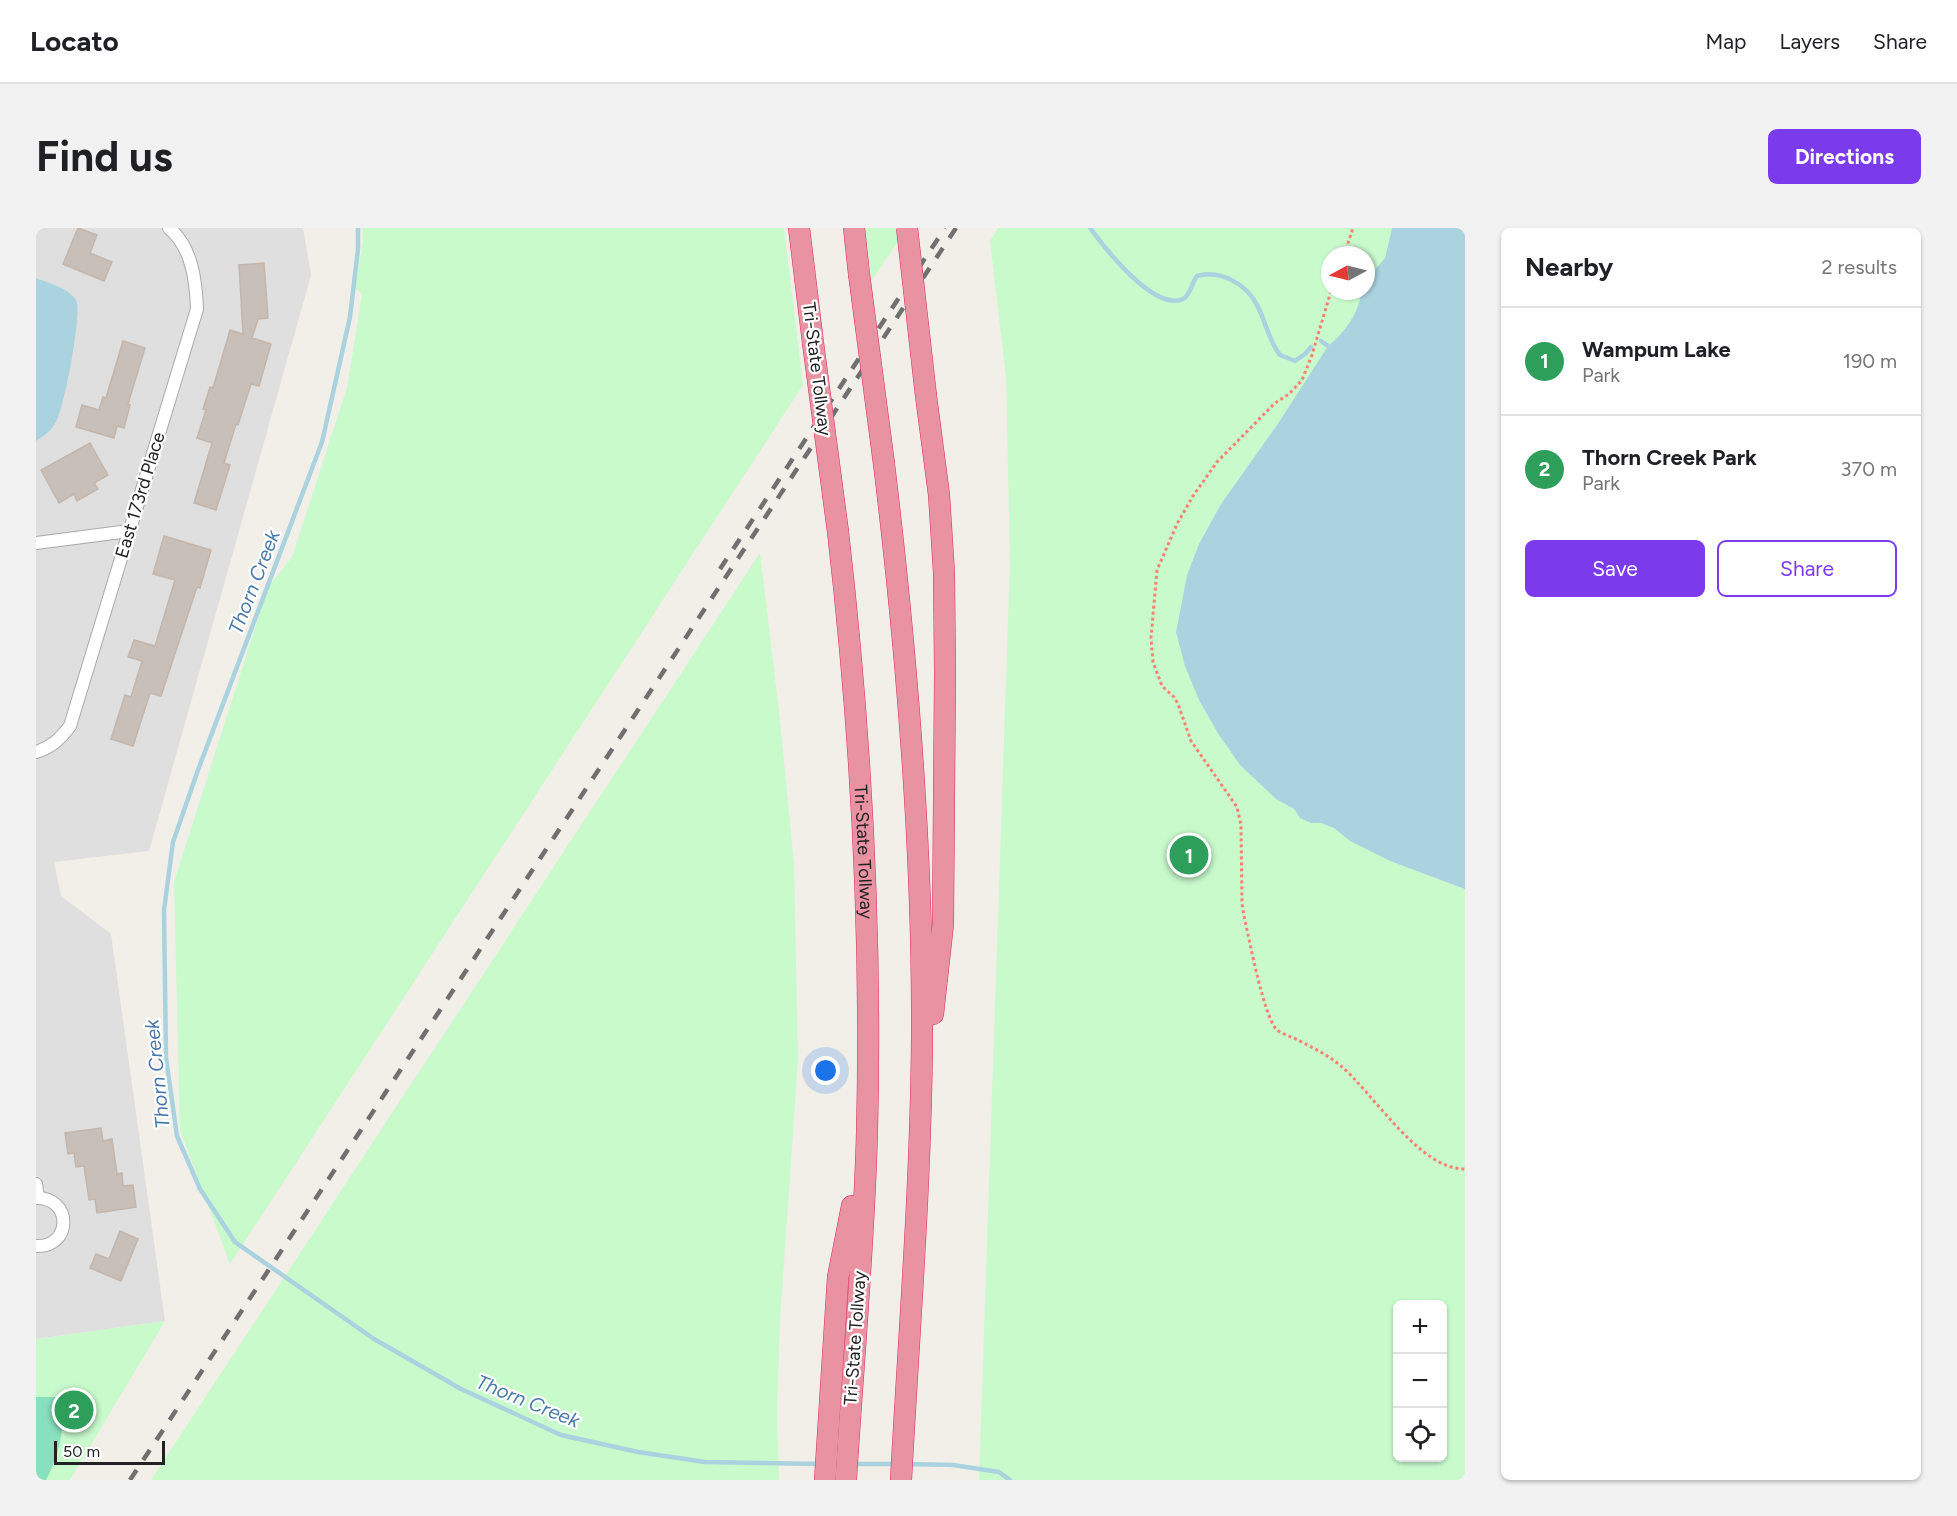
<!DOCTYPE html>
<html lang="en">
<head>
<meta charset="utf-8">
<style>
  body { margin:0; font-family:Figtree,sans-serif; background:#f2f2f2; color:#202124 }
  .controls { position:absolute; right:18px; bottom:18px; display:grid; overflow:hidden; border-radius:9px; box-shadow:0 2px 4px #0004 }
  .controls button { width:54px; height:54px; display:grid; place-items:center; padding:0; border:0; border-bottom:2px solid #e0e0e0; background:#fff; color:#202124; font:30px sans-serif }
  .compass { position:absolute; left:1285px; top:18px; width:54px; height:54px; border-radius:50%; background:#fff; box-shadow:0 2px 4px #0004; rotate:263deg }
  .scale { position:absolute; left:18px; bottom:15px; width:111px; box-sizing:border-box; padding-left:6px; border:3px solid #222; border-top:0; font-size:16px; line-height:21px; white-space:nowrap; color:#222; -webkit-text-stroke:4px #fff; paint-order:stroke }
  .you { position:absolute; left:790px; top:843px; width:21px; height:21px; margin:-15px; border:4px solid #fff; border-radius:50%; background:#1a73e8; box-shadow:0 0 0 9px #1a73e833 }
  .badge { display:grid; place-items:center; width:39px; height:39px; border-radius:50%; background:#7c3aed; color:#fff; font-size:20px; font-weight:700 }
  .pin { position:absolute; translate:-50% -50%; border:3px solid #fff; box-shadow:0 2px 6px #0006 }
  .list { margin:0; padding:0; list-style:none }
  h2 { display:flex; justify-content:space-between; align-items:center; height:78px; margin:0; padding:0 24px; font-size:26px }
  h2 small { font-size:20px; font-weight:400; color:#757577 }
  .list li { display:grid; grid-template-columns:39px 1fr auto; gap:18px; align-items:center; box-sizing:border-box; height:108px; padding:0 24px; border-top:2px solid #e0e0e0 }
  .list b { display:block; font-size:22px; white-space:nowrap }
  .list p { margin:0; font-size:20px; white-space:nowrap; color:#757577 }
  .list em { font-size:20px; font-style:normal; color:#757577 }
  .actions { display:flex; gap:12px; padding:18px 24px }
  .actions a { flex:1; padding:14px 0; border:2px solid #7c3aed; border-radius:9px; text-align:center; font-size:21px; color:#7c3aed }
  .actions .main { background:#7c3aed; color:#fff }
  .icon { flex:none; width:33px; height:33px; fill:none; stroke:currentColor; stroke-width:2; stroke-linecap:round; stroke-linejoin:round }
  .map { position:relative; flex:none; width:1429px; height:1252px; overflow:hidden; border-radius:9px }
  header { display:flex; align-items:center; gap:36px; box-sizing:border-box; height:84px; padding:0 30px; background:#fff; border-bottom:2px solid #e0e0e0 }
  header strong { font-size:28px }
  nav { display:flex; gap:33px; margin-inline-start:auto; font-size:21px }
  .intro { display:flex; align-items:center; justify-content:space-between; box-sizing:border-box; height:144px; padding:0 36px }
  h1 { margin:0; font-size:42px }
  .button { padding:15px 27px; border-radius:9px; background:#7c3aed; color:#fff; font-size:21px; font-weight:700 }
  main { display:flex; gap:36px; padding:0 36px }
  aside { flex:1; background:#fff; border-radius:9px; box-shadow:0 2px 4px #0004 }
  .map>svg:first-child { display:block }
  .residential { fill:#e0dfdf }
  .park { fill:#c8facc; fill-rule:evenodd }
  .pitch { fill:#88e0be }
  .water { fill:#aad3df }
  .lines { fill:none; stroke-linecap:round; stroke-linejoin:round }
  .stream { stroke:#aad3df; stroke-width:4.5 }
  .building { fill:#c7bfb8; stroke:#c4b6ab; stroke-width:1.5 }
  .minor-casing { stroke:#a9a9a9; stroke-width:14 }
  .motorway-casing { stroke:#dc2a67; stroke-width:22 }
  .path { stroke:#fa8072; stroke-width:3; stroke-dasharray:3 3; stroke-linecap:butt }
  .minor { stroke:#fff; stroke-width:12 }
  .motorway { stroke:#e892a2; stroke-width:21 }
  .rail { stroke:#707070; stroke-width:4.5; stroke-dasharray:12 12; stroke-linecap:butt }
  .motorway-bridge-casing { stroke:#dc2a67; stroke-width:22; stroke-linecap:butt }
  .motorway-bridge { stroke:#e892a2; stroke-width:21 }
  .labels { text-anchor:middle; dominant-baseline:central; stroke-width:4.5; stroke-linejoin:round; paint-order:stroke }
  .street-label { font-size:18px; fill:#222; stroke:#fff }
  .water-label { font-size:20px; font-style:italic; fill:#4a7aab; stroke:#fff }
</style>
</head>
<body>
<header>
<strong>Locato</strong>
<nav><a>Map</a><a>Layers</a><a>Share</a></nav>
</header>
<div class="intro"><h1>Find us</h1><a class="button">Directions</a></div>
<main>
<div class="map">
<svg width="1429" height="1252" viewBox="0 0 1429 1252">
  <rect width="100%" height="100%" fill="#f2efe9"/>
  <!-- residential -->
  <path class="residential" d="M0,0H267L275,47L113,623L18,634L25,668L75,706L129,1093L0,1111Z"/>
  <!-- park -->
  <g class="park">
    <path d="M326,0H748L767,157L194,1036L144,902L138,654L232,359L256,329L311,160L326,66L319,60L327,13Z"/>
    <path d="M829,0H871L836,52Z"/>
    <path d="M962,0H1356L1349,30L1330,52V27H1294V63H1326C1322,85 1310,104 1292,118L1243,194L1185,276L1163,316L1151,347L1140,404L1163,472L1183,507L1204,537L1240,571L1258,581L1264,590L1275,595H1285L1298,600L1314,613L1354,633L1429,661V1252H943L974,334L970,149L954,13ZM1362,1076H1406V1230H1362Z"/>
    <path d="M724,325L743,483L758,636L762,832L744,1092L741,1184L743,1252H115Z"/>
    <path d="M129,1093L34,1252H0V1111Z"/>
  </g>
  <!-- pitch -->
  <path class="pitch" d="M0,1169H28C27,1201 25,1223 10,1252H0Z"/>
  <!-- water -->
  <g class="water">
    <path d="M1356,0H1429V661L1354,633L1314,613L1298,600L1285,595H1275L1264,590L1258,581L1240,571L1204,537L1183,507L1163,472L1149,438L1140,404L1151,347L1163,316L1185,276L1243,194L1292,118C1310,104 1322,85 1326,63H1330V52L1349,30Z"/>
    <path d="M0,50C12,55 33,60 40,72C47,83 28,181 20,194C15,203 8,208 0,213Z"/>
  </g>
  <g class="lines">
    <!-- stream -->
    <g class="stream">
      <path d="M322,0V21L314,89L286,214L162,542L137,614L128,682L130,830L141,908L164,961L199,1014L338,1111L425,1161L525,1207L602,1224L669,1234L786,1236"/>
      <path d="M1054,0C1068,19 1118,84 1147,71C1154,68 1156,54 1161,48C1185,41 1212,57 1222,79C1230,95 1233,113 1244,127L1259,133L1269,126L1275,119"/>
      <path d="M1285,113L1292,118"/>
      <path d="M818,1236H861"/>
      <path d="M872,1236L917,1237L963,1244L974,1252"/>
    </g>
  </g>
  <!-- building -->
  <g class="building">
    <path d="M42,0L61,7L54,25L76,34L68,53L27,36Z"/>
    <path d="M228,35L232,90L222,91L216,110L235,116L223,158L215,156L202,197L200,196L188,235L194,237L180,282L158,275L176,215L161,210L170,182L167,181L174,159L177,160L194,102L207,106L203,37Z"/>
    <path d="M87,113L109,120L92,176L94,177L88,200L81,198L78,210L40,199L46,177L63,182L67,169L70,170Z"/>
    <path d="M54,215L72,247L58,255L62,261L41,273L38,266L23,275L5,242Z"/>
    <path d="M128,308L175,322L164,360L161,359L125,468L114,465L97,518L75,511L89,467L95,469L106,433L92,429L98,412L119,418L139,352L117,346Z"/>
    <path d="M65,900L67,913L76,911L81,946L86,945L87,958L97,957L100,979L61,985L59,971L53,972L48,938L40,939L38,925L32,926L29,905Z"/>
    <path d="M84,1003L102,1011L85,1053L54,1040L60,1026L73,1031Z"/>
  </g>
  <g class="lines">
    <!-- minor casing -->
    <g class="minor-casing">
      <g id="minor">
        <path d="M0,315L93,303"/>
        <path d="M0,524C16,519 24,511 34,498L161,81C160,53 156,19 133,0"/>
        <path d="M0,956L2,970"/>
        <path d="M0,970C37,969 36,1020 0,1018"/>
      </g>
    </g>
    <!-- motorway casing -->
    <g class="motorway-casing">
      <g id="motorway">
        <path d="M763,0L777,115"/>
        <path d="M818,0L823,46"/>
        <path d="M890,168L903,267L908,345L909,445L907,696L897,786"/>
        <path d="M848,236C871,426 887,616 886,808C885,956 873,1104 865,1252"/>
        <path id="s1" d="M802,304C825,504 836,704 831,904C828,1020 817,1136 810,1252"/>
        <path d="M789,1252L802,1049L816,978"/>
      </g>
    </g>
    <!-- path -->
    <g class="path">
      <path d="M1308,27L1317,0"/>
      <path d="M1295,63L1276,127L1266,152L1253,166L1239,175L1181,234L1157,268L1141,296L1121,342L1115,410L1117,434L1126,458L1138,469L1142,476L1155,513L1201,579L1205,597L1206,676L1208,688C1213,710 1228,790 1241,802C1246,806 1256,809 1262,812C1277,820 1292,827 1305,838C1338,866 1384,942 1429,941"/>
    </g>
    <!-- minor -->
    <use href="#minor" class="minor"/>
    <!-- motorway -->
    <use href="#motorway" class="motorway"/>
    <!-- rail -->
    <g class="rail">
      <path d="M684,341L909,0"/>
      <path d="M94,1252L920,0"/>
    </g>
    <!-- motorway-bridge casing -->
    <g class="motorway-bridge-casing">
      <g id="motorway-bridge">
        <path d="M871,0L890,168"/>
        <path d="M823,46L848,236"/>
        <path d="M777,115L802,304"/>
      </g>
    </g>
    <!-- motorway-bridge -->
    <use href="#motorway-bridge" class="motorway-bridge"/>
  </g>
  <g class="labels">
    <!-- street labels -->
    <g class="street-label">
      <text transform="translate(781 141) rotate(83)">Tri-State Tollway</text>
      <text transform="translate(104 267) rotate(-73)">East 173rd Place</text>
      <text stroke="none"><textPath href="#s1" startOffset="321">Tri-State Tollway</textPath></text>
      <text transform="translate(819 1110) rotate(-86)">Tri-State Tollway</text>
    </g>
    <!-- water labels -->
    <g class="water-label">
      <text transform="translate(218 354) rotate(-69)">Thorn Creek</text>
      <text transform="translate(121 846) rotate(-96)">Thorn Creek</text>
      <text transform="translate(492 1173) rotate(22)">Thorn Creek</text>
    </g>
  </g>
</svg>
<div class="controls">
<button>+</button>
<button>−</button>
<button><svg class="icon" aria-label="locate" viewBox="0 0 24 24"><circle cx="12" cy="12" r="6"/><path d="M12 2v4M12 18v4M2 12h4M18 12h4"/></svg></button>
</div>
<svg class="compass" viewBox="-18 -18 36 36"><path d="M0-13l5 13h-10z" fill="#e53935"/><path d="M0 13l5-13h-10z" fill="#757577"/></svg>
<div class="scale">50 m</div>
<div class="you"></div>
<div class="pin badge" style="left:1153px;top:627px;background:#2e9e5b">1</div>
<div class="pin badge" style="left:38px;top:1182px;background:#2e9e5b">2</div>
</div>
<aside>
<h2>Nearby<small>2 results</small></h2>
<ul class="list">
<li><span class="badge" style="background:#2e9e5b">1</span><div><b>Wampum Lake</b><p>Park</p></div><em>190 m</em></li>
<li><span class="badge" style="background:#2e9e5b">2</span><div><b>Thorn Creek Park</b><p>Park</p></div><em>370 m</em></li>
</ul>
<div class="actions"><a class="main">Save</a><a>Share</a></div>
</aside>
</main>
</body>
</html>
